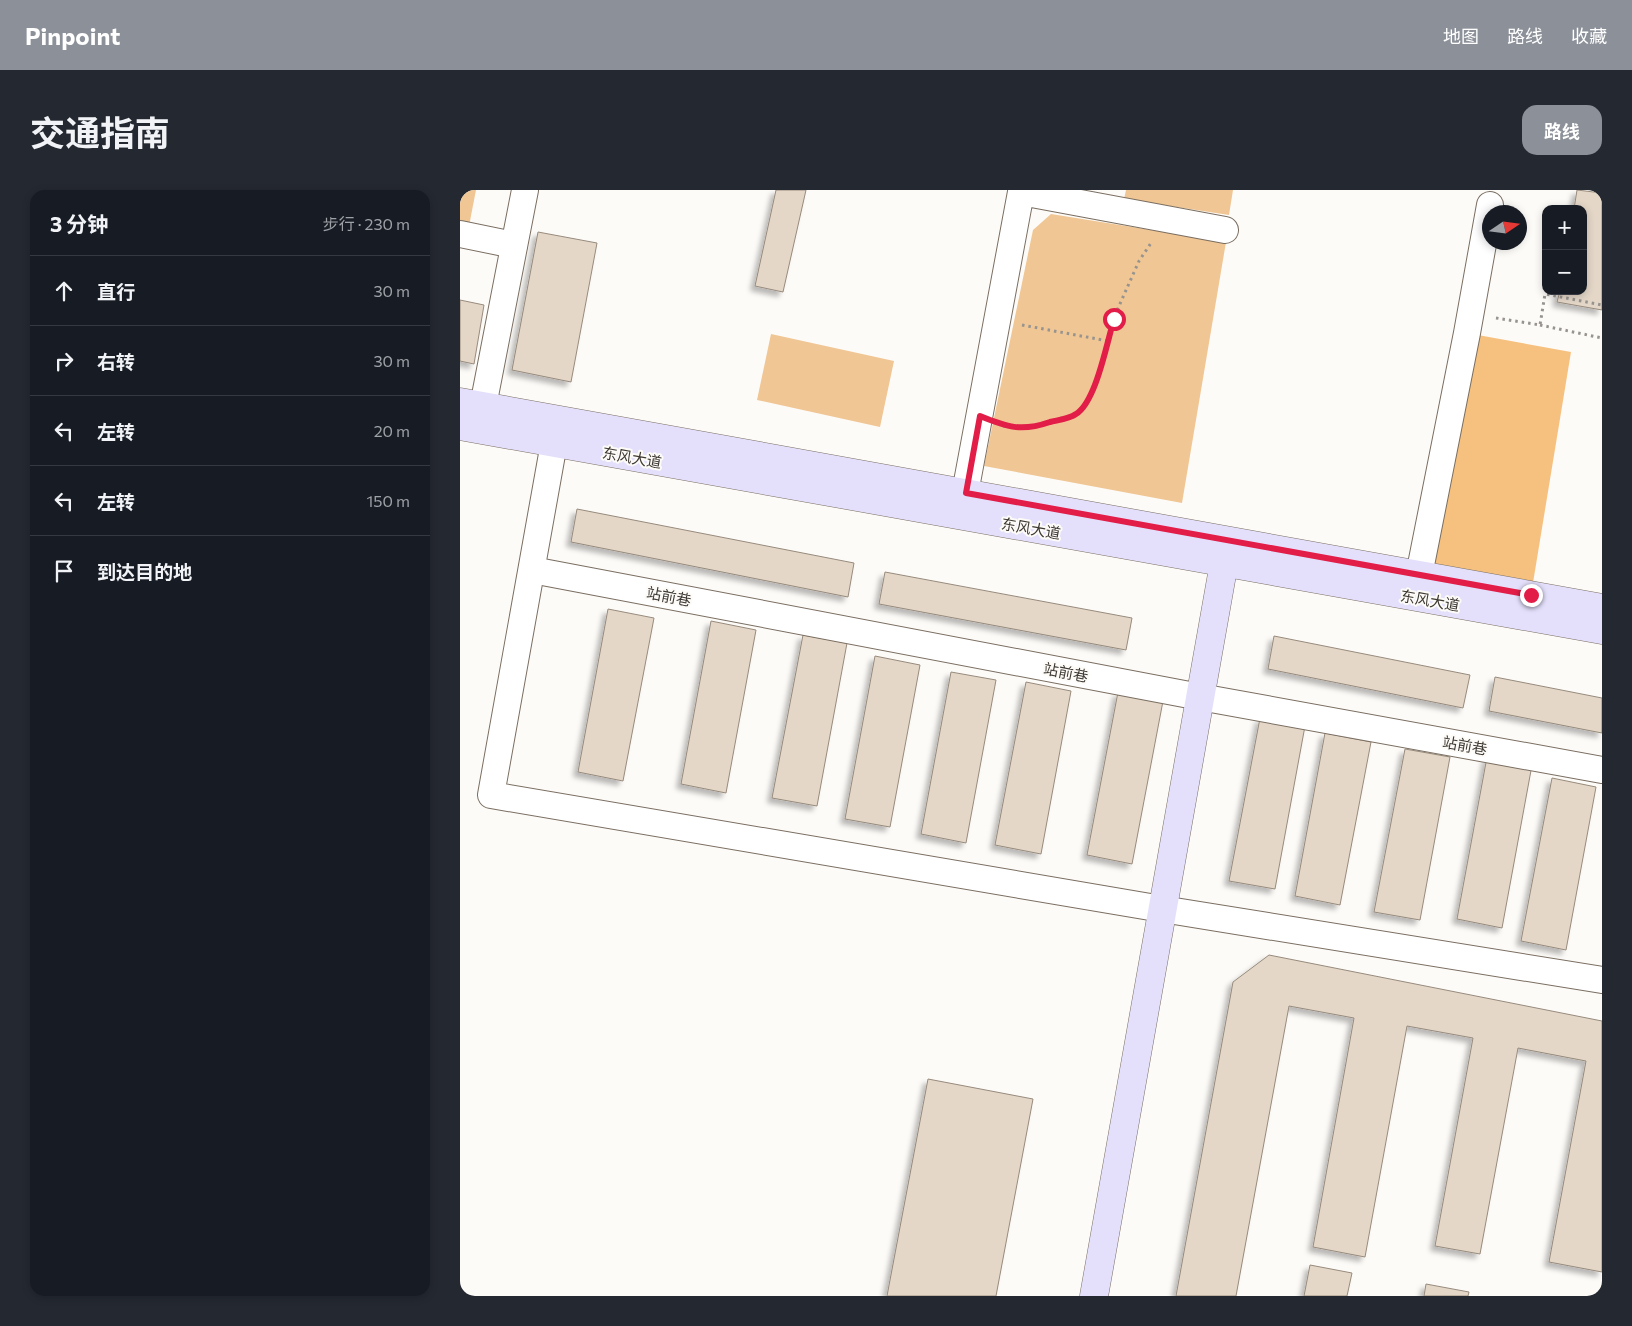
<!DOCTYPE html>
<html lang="zh">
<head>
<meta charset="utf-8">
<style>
  body { margin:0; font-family:Commissioner,"Noto Sans SC",sans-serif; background:#242831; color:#f1f3f6 }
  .controls { position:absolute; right:15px; top:15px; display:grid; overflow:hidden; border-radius:10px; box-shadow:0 2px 8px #0003 }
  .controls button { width:45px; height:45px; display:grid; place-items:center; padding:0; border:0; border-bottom:1px solid #363941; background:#171b24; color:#f1f3f6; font:25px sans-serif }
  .compass { position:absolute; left:1022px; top:15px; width:45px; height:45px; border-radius:50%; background:#171b24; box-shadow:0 2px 8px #0003; rotate:77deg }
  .stop { position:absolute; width:15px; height:15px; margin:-11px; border:4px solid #e11d48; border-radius:50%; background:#fff }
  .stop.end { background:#e11d48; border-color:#fff; box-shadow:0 1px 5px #0008 }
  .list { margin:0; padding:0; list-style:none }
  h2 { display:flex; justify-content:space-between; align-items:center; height:65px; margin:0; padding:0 20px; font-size:21px }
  h2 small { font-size:16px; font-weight:400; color:#9ea1a6 }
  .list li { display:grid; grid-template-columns:32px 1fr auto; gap:15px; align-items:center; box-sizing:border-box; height:70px; padding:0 20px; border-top:1px solid #363941 }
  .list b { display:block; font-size:19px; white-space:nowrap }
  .list em { font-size:16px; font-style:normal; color:#9ea1a6 }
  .icon { flex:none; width:28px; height:28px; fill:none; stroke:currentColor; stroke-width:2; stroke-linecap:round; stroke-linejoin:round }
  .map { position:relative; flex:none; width:1142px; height:1106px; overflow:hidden; border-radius:15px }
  header { display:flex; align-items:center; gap:30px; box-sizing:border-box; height:70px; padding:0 25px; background:#8c9099; color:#fff }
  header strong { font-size:24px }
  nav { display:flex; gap:28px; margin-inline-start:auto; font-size:18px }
  .intro { display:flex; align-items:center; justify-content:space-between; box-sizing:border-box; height:120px; padding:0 30px }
  h1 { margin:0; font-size:35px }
  .button { padding:12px 22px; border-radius:15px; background:#8c9099; color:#fff; font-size:18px; font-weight:700 }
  main { display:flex; gap:30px; padding:0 30px }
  aside { flex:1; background:#171b24; border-radius:15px; box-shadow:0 2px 8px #0003 }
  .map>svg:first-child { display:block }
  .green { fill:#f0c694 }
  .forest { fill:#f6c17f }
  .building { fill:#e4d7c8; stroke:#978b7d; filter:url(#shadow) }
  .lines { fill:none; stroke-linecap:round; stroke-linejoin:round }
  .street-casing { stroke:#7a6e61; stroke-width:28 }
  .secondary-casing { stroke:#7a6e61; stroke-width:29 }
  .path { stroke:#97948f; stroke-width:3; stroke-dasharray:2.5 4; stroke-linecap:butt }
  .street { stroke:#fff; stroke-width:26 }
  .secondary { stroke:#e4e0fc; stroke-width:28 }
  .route { stroke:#e11d48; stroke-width:6 }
  .labels { text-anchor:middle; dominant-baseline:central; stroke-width:4; stroke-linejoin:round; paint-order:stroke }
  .street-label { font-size:15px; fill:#3e3933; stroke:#fdfbf8 }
</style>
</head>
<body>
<header>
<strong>Pinpoint</strong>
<nav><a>地图</a><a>路线</a><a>收藏</a></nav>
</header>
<div class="intro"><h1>交通指南</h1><a class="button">路线</a></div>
<main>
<aside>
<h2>3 分钟<small>步行 · 230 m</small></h2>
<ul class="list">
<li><svg class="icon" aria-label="ahead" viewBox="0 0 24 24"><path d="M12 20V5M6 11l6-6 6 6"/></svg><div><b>直行</b></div><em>30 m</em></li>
<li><svg class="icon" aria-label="right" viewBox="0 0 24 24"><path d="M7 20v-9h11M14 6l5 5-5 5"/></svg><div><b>右转</b></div><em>30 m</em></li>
<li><svg class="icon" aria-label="left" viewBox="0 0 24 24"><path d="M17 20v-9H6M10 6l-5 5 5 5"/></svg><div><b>左转</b></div><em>20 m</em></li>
<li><svg class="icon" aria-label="left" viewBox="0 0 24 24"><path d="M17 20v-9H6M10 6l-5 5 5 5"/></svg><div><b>左转</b></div><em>150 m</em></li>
<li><svg class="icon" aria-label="arrive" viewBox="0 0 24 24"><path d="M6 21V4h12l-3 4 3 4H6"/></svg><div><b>到达目的地</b></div></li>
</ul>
</aside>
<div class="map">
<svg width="1142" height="1106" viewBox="0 0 1142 1106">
  <defs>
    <filter id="shadow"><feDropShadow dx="-4.5" dy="4.5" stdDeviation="2.5" flood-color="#0004"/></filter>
  </defs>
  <rect width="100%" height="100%" fill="#fdfbf8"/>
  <!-- green -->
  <g class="green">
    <path d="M0,0H16L9,36L0,35Z"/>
    <path d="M666,0H773L769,25L664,9Z"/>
    <path d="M591,24L766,52L722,313L524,276L573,40Z"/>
    <path d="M311,144L434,171L420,237L297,210Z"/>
  </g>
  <!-- forest -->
  <path class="forest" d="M1007,143L1111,162L1071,405L959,385Z"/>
  <!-- building -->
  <g class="building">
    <path d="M316,0H346L323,102L295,96Z"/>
    <path d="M1117,0L1142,3V120L1097,112L1100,101H1123V19H1114Z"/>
    <path d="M78,42L137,53L111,192L52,180Z"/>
    <path d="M0,110L24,115L14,174L0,171Z"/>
    <path d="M117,319L394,373L388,407L111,352Z"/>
    <path d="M425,382L672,428L666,460L419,414Z"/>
    <path d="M148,419L194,428L163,591L118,582Z"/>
    <path d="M251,431L296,440L266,603L221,594Z"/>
    <path d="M343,445L387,453L357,616L312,608Z"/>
    <path d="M814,446L1010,485L1003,518L808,479Z"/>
    <path d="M415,466L460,475L430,637L385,629Z"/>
    <path d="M491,482L536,490L506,653L461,644Z"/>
    <path d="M1035,487L1142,508V543L1029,521Z"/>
    <path d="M566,492L611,501L581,664L535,655Z"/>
    <path d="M658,502L703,511L672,674L627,665Z"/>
    <path d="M800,528L845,536L815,699L769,691Z"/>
    <path d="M865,543L911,552L880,715L835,706Z"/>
    <path d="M945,559L990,567L960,730L914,722Z"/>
    <path d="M1027,567L1072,575L1042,738L997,729Z"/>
    <path d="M1092,588L1136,597L1106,760L1061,751Z"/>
    <path d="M809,765L1142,831V1082L1089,1072L1126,871L1058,858L1020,1064L975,1056L1013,848L947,836L905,1067L853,1057L894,828L829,816L776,1106H716L773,792Z"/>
    <path d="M468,889L573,909L536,1106H427Z"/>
    <path d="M850,1075L892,1083L887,1106H844Z"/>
    <path d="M966,1094L1009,1102L1008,1106H964Z"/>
  </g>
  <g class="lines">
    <!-- street casing -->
    <g class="street-casing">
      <g id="street">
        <path d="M0,44L54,55"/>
        <path d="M23,216L65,0"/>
        <path d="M94,253L31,605L702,719L1142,790"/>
        <path d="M505,303L561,2L765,40"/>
        <path d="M72,380L740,507L1142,580"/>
        <path d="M959,385L1007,143L1030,15"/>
      </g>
    </g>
    <!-- secondary casing -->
    <g class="secondary-casing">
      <g id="secondary">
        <path d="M0,212L1142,418"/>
        <path d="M0,236L1142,440"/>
        <path d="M634,1106L764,373L770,355"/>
      </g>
    </g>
    <!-- path -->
    <g class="path">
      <path d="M1036,128L1080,135L1085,104L1142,115"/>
      <path d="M562,135L648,151"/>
      <path d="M1080,135L1142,148"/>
      <path d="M543,236L566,238L616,224L630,208L637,191L655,125L679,71L691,53"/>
    </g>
    <!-- street -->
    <use href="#street" class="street"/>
    <!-- secondary -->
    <use href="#secondary" class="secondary"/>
  </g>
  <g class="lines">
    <!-- route -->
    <path class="route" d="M654,129C647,152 636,212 616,224C609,229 598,230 590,232C561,242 547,237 520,226L506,303L1071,405"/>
  </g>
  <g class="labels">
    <!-- street labels -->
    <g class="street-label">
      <text transform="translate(172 267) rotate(10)">东风大道</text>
      <text transform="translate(571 338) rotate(10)">东风大道</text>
      <text transform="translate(209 406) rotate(11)">站前巷</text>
      <text transform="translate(970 410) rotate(10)">东风大道</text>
      <text transform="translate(606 482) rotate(11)">站前巷</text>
      <text transform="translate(1005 555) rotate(10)">站前巷</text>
    </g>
  </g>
</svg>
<div class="controls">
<button>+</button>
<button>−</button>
</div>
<svg class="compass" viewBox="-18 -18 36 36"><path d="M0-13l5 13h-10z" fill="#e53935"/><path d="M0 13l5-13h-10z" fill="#9ea1a6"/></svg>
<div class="stop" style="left:654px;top:129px"></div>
<div class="stop end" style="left:1071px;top:405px"></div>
</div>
</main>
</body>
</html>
